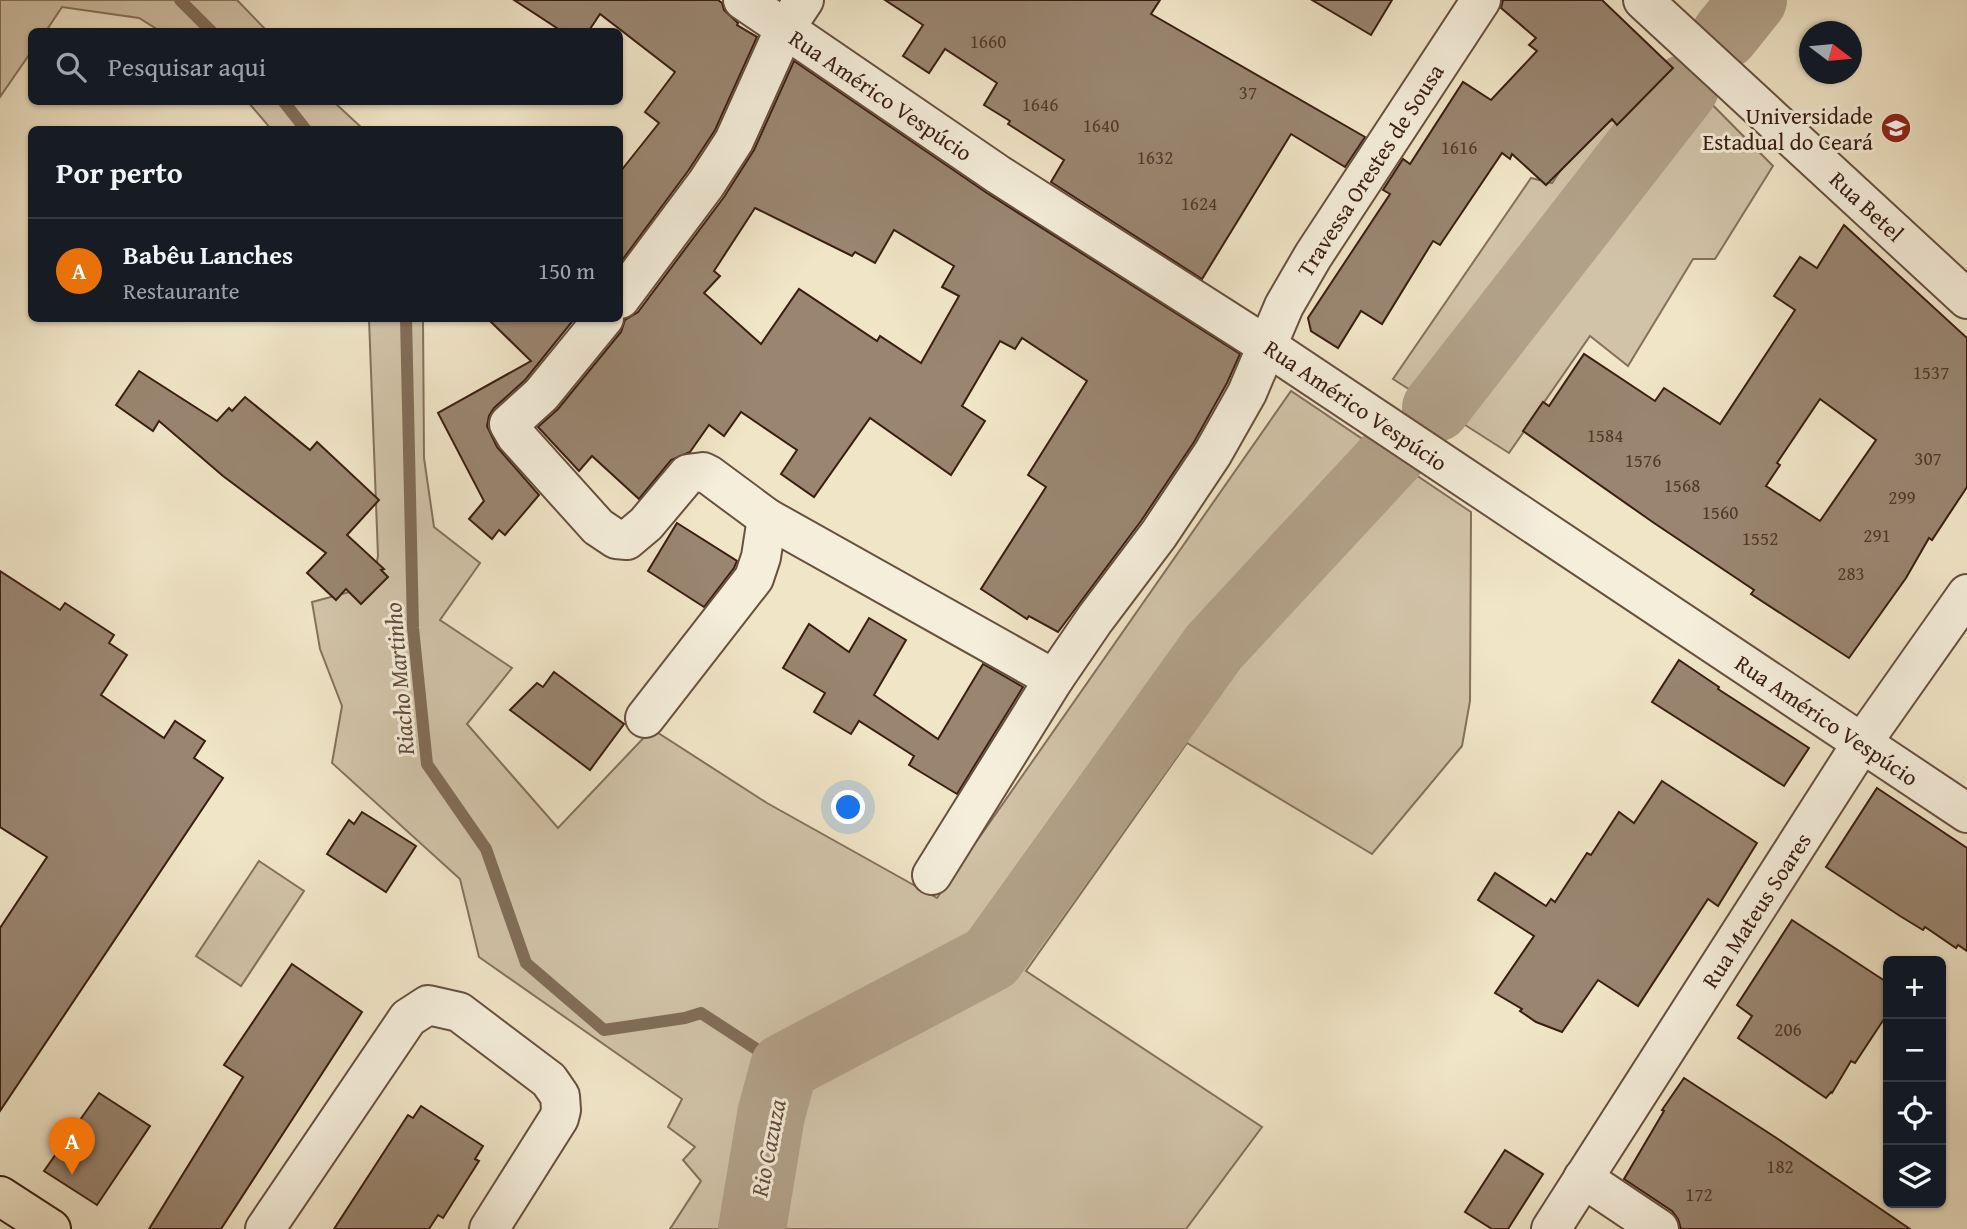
<!DOCTYPE html>
<html lang="pt">
<head>
<meta charset="utf-8">
<style>
  body { margin:0; font-family:"Gentium Book Plus",serif; background:#20242c; color:#f1f3f6 }
  .controls { position:absolute; right:21px; bottom:21px; display:grid; overflow:hidden; border-radius:10px; box-shadow:0 2px 5px #0004 }
  .controls button { width:63px; height:63px; display:grid; place-items:center; padding:0; border:0; border-bottom:2px solid #363941; background:#171b24; color:#f1f3f6; font:35px sans-serif }
  .compass { position:absolute; left:1799px; top:21px; width:63px; height:63px; border-radius:50%; background:#171b24; box-shadow:0 2px 5px #0004; rotate:106deg }
  .you { position:absolute; left:849px; top:808px; width:24px; height:24px; margin:-18px; border:5px solid #fff; border-radius:50%; background:#1a73e8; box-shadow:0 0 0 10px #1a73e833 }
  .badge { display:grid; place-items:center; width:46px; height:46px; border-radius:50%; background:#c59692; color:#fff; font-size:23px; font-weight:700 }
  .pin { position:absolute; translate:-50% -58px; filter:drop-shadow(0 2px 4px #0008) }
  .pin::after { content:''; position:absolute; top:37px; width:24px; height:21px; background:inherit; clip-path:polygon(0 0,100% 0,50% 100%) }
  .list { margin:0; padding:0; list-style:none }
  h2 { display:flex; justify-content:space-between; align-items:center; height:91px; margin:0; padding:0 28px; font-size:30px }
  h2 small { font-size:23px; font-weight:400; color:#9ea1a6 }
  .list li { display:grid; grid-template-columns:46px 1fr auto; gap:21px; align-items:center; box-sizing:border-box; height:105px; padding:0 28px; border-top:2px solid #363941 }
  .list b { display:block; font-size:26px; white-space:nowrap }
  .list p { margin:0; font-size:23px; white-space:nowrap; color:#9ea1a6 }
  .list em { font-size:23px; font-style:normal; color:#9ea1a6 }
  .icon { flex:none; width:38px; height:38px; fill:none; stroke:currentColor; stroke-width:2; stroke-linecap:round; stroke-linejoin:round }
  .map { position:relative; flex:none; width:1967px; height:1229px; overflow:hidden }
  .search { position:absolute; background:#171b24; box-shadow:0 2px 5px #0004; left:28px; top:28px; width:595px; height:77px; display:flex; align-items:center; gap:18px; box-sizing:border-box; padding:0 24px; border-radius:10px; color:#9ea1a6; font-size:26px }
  .panel { position:absolute; background:#171b24; box-shadow:0 2px 5px #0004; left:28px; top:126px; width:595px; height:196px; border-radius:10px }
  .map>svg:first-child { display:block }
  .green { fill:#d1c3a8; stroke:#86705d; stroke-width:2 }
  .lines { fill:none; stroke-linecap:round; stroke-linejoin:round }
  .stream { stroke:#826d59; stroke-width:12 }
  .river { stroke:#b2a189; stroke-width:68 }
  .building { fill:#998570; stroke:#3b1e12; stroke-width:2; fill-rule:evenodd }
  .minor-casing { stroke:#68503f; stroke-width:42 }
  .major-casing { stroke:#3b1e12; stroke-width:42 }
  .minor { stroke:#f5eedb; stroke-width:38 }
  .major { stroke:#f0e5c7; stroke-width:38 }
  .labels { text-anchor:middle; dominant-baseline:central; stroke-width:6; stroke-linejoin:round; paint-order:stroke }
  .number-label { font-size:19px; fill:#52382a }
  .street-label { font-size:23px; fill:#3b1e12; stroke:#f5eedb }
  .poi-label { font-size:23px; fill:#3b1e12; stroke:#f5eedb; text-anchor:end }
  .water-label { font-size:24px; font-style:italic; fill:#654c3c; stroke:#f5eedb }
</style>
</head>
<body>
<div class="map">
<svg width="1967" height="1229" viewBox="0 0 1967 1229">
  <rect width="100%" height="100%" fill="#f0e5c7"/>
  <filter id="stains"><feTurbulence type="fractalNoise" baseFrequency=".00286" numOctaves="4"/><feColorMatrix values="0 0 0 0 .2 0 0 0 0 .09 0 0 0 0 .02 0 0 0 .5 -.17"/></filter>
  <radialGradient id="worn" r=".72"><stop offset=".6" stop-color="#630" stop-opacity="0"/><stop offset="1" stop-color="#630" stop-opacity=".3"/></radialGradient>
  <!-- green -->
  <g class="green">
    <path d="M0,0H237L267,31H160L139,18L62,7L46,31L32,32L31,52L0,97Z"/>
    <path d="M1675,67L1773,166L1715,259H1693L1628,366L1590,336L1509,453L1393,379L1531,178L1552,183L1590,126L1627,117Z"/>
    <path d="M248,102H334L363,129H271Z"/>
    <path d="M369,319H423L424,458L434,527L480,563L440,620L512,668L467,724L558,828L652,729L767,803L937,898L1291,391L1471,512L1470,701L1462,746L1372,854L1187,743L1026,971L1262,1127L1186,1229H670L701,1181L683,1160L695,1147L668,1127L682,1099L479,957L460,879L332,763L342,706L320,649L312,602L372,586L378,556Z"/>
    <path d="M259,861L304,891L241,986L196,956Z"/>
  </g>
  <g class="lines">
    <!-- stream -->
    <g class="stream">
      <path d="M180,0L212,32"/>
      <path d="M284,102L306,130"/>
      <path d="M406,318L413,628L427,764L486,849L526,963L604,1030L685,1018L701,1013L784,1067"/>
    </g>
    <!-- river -->
    <g class="river">
      <path d="M1725,35L1753,0"/>
      <path d="M1436,408L1685,88"/>
      <path d="M752,1229L771,1115L784,1067L991,958L1214,647L1393,454"/>
    </g>
  </g>
  <!-- building -->
  <g class="building">
    <path d="M514,0H718L722,3L724,10L738,23L737,25L757,37L715,130L688,171L620,263V172L659,123L645,112L675,72L600,14L588,32H563Z"/>
    <path d="M885,0H1160L1151,14L1365,137L1345,167L1291,134L1202,279L1051,182L1064,160L1008,124L1010,121L984,105L997,83L945,49L929,73L903,56L923,25Z"/>
    <path d="M1312,0H1392L1371,35Z"/>
    <path d="M1503,0H1602L1673,68L1617,125L1612,119L1546,185L1512,154L1510,159L1502,153L1440,245L1433,241L1382,324L1361,311L1338,348L1311,331L1308,318L1390,194L1383,190L1403,159L1410,164L1463,82L1491,100L1537,51L1529,45L1536,38L1501,8Z"/>
    <path d="M794,61L987,193L1240,354L1227,383L1194,442L1141,521L1058,632L1029,616L1027,619L981,589L1046,487L1028,475L1087,381L1022,338L1015,349L1000,341L962,406L985,421L951,475L870,418L814,497L781,474L797,450L741,412L724,436L709,425L690,452L671,460L639,499L592,456L579,471L538,427L558,409L621,332L625,320L638,312L724,197L754,150ZM755,208L852,256L855,252L875,263L894,230L954,266L942,287L959,296L921,363L880,336L877,341L799,289L761,344L704,293L720,276L714,271Z"/>
    <path d="M1844,225L1967,338V487L1932,540L1929,538L1906,578L1849,658L1751,594L1754,590L1654,523L1523,431L1543,402L1549,406L1584,354L1655,401L1664,388L1720,424L1795,310L1774,296L1800,257L1817,268ZM1820,399L1876,440L1820,521L1766,486L1780,465L1777,463Z"/>
    <path d="M487,318H575L525,380L494,408L489,416L487,426L497,447L539,495L505,535L499,530L492,539L469,519L484,501L438,413L531,361Z"/>
    <path d="M139,371L217,421L229,408L232,411L245,397L310,450L317,442L379,500L347,535L384,569L381,570L388,577L361,604L346,589L336,600L307,573L326,553L223,476L159,421L153,431L116,405Z"/>
    <path d="M677,523L737,561L734,568L704,607L648,571Z"/>
    <path d="M0,571L60,610L65,603L114,635L109,643L127,655L101,695L164,738L175,721L205,741L194,758L223,778L0,1111V928L47,857L0,827Z"/>
    <path d="M869,618L906,640L874,695L938,739L983,664L1023,687L957,794L909,765L914,756L859,721L851,734L814,712L825,693L783,668L809,624L849,652Z"/>
    <path d="M1679,660L1719,687L1718,689L1809,748L1784,786L1652,702Z"/>
    <path d="M554,672L624,724L590,770L510,710L537,683L543,687Z"/>
    <path d="M1662,781L1757,843L1718,906L1708,899L1638,1006L1598,980L1562,1032L1536,1022L1520,1011L1522,1009L1495,993L1534,936L1478,900L1495,873L1546,906L1551,899L1555,902L1587,853L1591,855L1619,812L1634,823Z"/>
    <path d="M1877,788L1967,848V951L1958,945L1956,948L1925,927L1923,930L1900,916L1826,867Z"/>
    <path d="M362,812L416,846L386,892L327,854L349,820L354,824Z"/>
    <path d="M1792,920L1888,983V1013L1855,1063L1851,1061L1832,1093L1831,1092L1826,1098L1738,1038L1752,1016L1737,1005Z"/>
    <path d="M292,964L362,1012L221,1229H149L243,1077L224,1065Z"/>
    <path d="M1684,1078L1778,1139L1910,1229H1681L1678,1219L1672,1211L1624,1179L1664,1111L1662,1110Z"/>
    <path d="M99,1093L150,1126L97,1205L44,1171Z"/>
    <path d="M421,1106L483,1146L475,1159L479,1161L443,1218L438,1215L429,1229H334L408,1115L413,1118Z"/>
    <path d="M1505,1150L1543,1174L1508,1229H1492L1465,1212Z"/>
  </g>
  <g class="lines">
    <!-- minor casing -->
    <g class="minor-casing">
      <g id="minor">
        <path d="M743,0L999,175L1267,346L1967,813"/>
        <path d="M1643,0L1967,299"/>
        <path d="M620,299L706,184L734,141L784,30L804,0"/>
        <path d="M604,318L541,395L509,424L516,436L598,527L616,539L627,540L646,524L688,474L703,472L709,475L767,518L1054,679"/>
        <path d="M645,718L754,578L761,557L767,518"/>
        <path d="M932,875L1054,679L1095,619L1159,534L1213,453L1247,393L1284,306L1313,256L1481,0"/>
        <path d="M1583,1178L1659,1229"/>
        <path d="M265,1229L408,1018L428,1005L459,1012L549,1080L560,1096L561,1110L559,1118L489,1229"/>
        <path d="M1551,1229L1862,743L1967,594"/>
      </g>
    </g>
    <!-- major casing -->
    <g class="major-casing">
      <path id="major" d="M0,1196L51,1229"/>
    </g>
    <!-- minor -->
    <use href="#minor" class="minor"/>
    <!-- major -->
    <use href="#major" class="major"/>
  </g>
  <!-- icons -->
  <defs>
    <g id="university-disc" transform="scale(1.575)"><circle r="9.5" fill="#8f2418" stroke="#f5eedb"/><path d="M0-5L7-2L0 1L-7-2ZM-4 1L0 2.5L4 1V4Q0 6-4 4Z" fill="#fff"/></g>
  </defs>
  <g fill-rule="evenodd">
    <use href="#university-disc" x="1896" y="128"/>
  </g>
  <g class="labels">
    <!-- number labels -->
    <g class="number-label">
      <text x="988" y="41">1660</text>
      <text x="1248" y="92">37</text>
      <text x="1040" y="104">1646</text>
      <text x="1101" y="125">1640</text>
      <text x="1459" y="147">1616</text>
      <text x="1155" y="157">1632</text>
      <text x="1199" y="203">1624</text>
      <text x="1931" y="372">1537</text>
      <text x="1605" y="435">1584</text>
      <text x="1928" y="458">307</text>
      <text x="1643" y="460">1576</text>
      <text x="1682" y="485">1568</text>
      <text x="1902" y="497">299</text>
      <text x="1720" y="512">1560</text>
      <text x="1877" y="535">291</text>
      <text x="1760" y="538">1552</text>
      <text x="1851" y="573">283</text>
      <text x="1788" y="1029">206</text>
      <text x="1780" y="1166">182</text>
      <text x="1699" y="1194">172</text>
    </g>
    <!-- street labels -->
    <g class="street-label">
      <text transform="translate(881 95) rotate(34)">Rua Américo Vespúcio</text>
      <text transform="translate(1370 170) rotate(-57)">Travessa Orestes de Sousa</text>
      <text transform="translate(1867 206) rotate(43)">Rua Betel</text>
      <text transform="translate(1356 405) rotate(34)">Rua Américo Vespúcio</text>
      <text transform="translate(1827 720) rotate(34)">Rua Américo Vespúcio</text>
      <text transform="translate(1756 910) rotate(-57)">Rua Mateus Soares</text>
    </g>
    <!-- poi labels -->
    <g class="poi-label">
      <text x="1873" y="115">Universidade<tspan x="1873" dy="26">Estadual do Ceará</tspan></text>
    </g>
    <!-- water labels -->
    <g class="water-label">
      <text transform="translate(399 679) rotate(-95)">Riacho Martinho</text>
      <text transform="translate(768 1148) rotate(-79)">Rio Cazuza</text>
    </g>
  </g>
  <rect width="100%" height="100%" filter="url(#stains)"/>
  <rect width="100%" height="100%" fill="url(#worn)"/>
</svg>
<div class="controls">
<button>+</button>
<button>−</button>
<button><svg class="icon" aria-label="locate" viewBox="0 0 24 24"><circle cx="12" cy="12" r="6"/><path d="M12 2v4M12 18v4M2 12h4M18 12h4"/></svg></button>
<button><svg class="icon" aria-label="layers" viewBox="0 0 24 24"><path d="M12 4l9 5-9 5-9-5zM3 14l9 5 9-5"/></svg></button>
</div>
<svg class="compass" viewBox="-18 -18 36 36"><path d="M0-13l5 13h-10z" fill="#e53935"/><path d="M0 13l5-13h-10z" fill="#9ea1a6"/></svg>
<div class="you"></div>
<div class="pin badge" style="left:72px;top:1175px;background:#e8710a">A</div>
<div class="search"><svg class="icon" aria-label="search" viewBox="0 0 24 24"><circle cx="10" cy="10" r="6"/><path d="M15 15l6 6"/></svg>Pesquisar aqui</div>
<section class="panel">
<h2>Por perto<small></small></h2>
<ul class="list">
<li><span class="badge" style="background:#e8710a">A</span><div><b>Babêu Lanches</b><p>Restaurante</p></div><em>150 m</em></li>
</ul>
</section>
</div>
</body>
</html>
